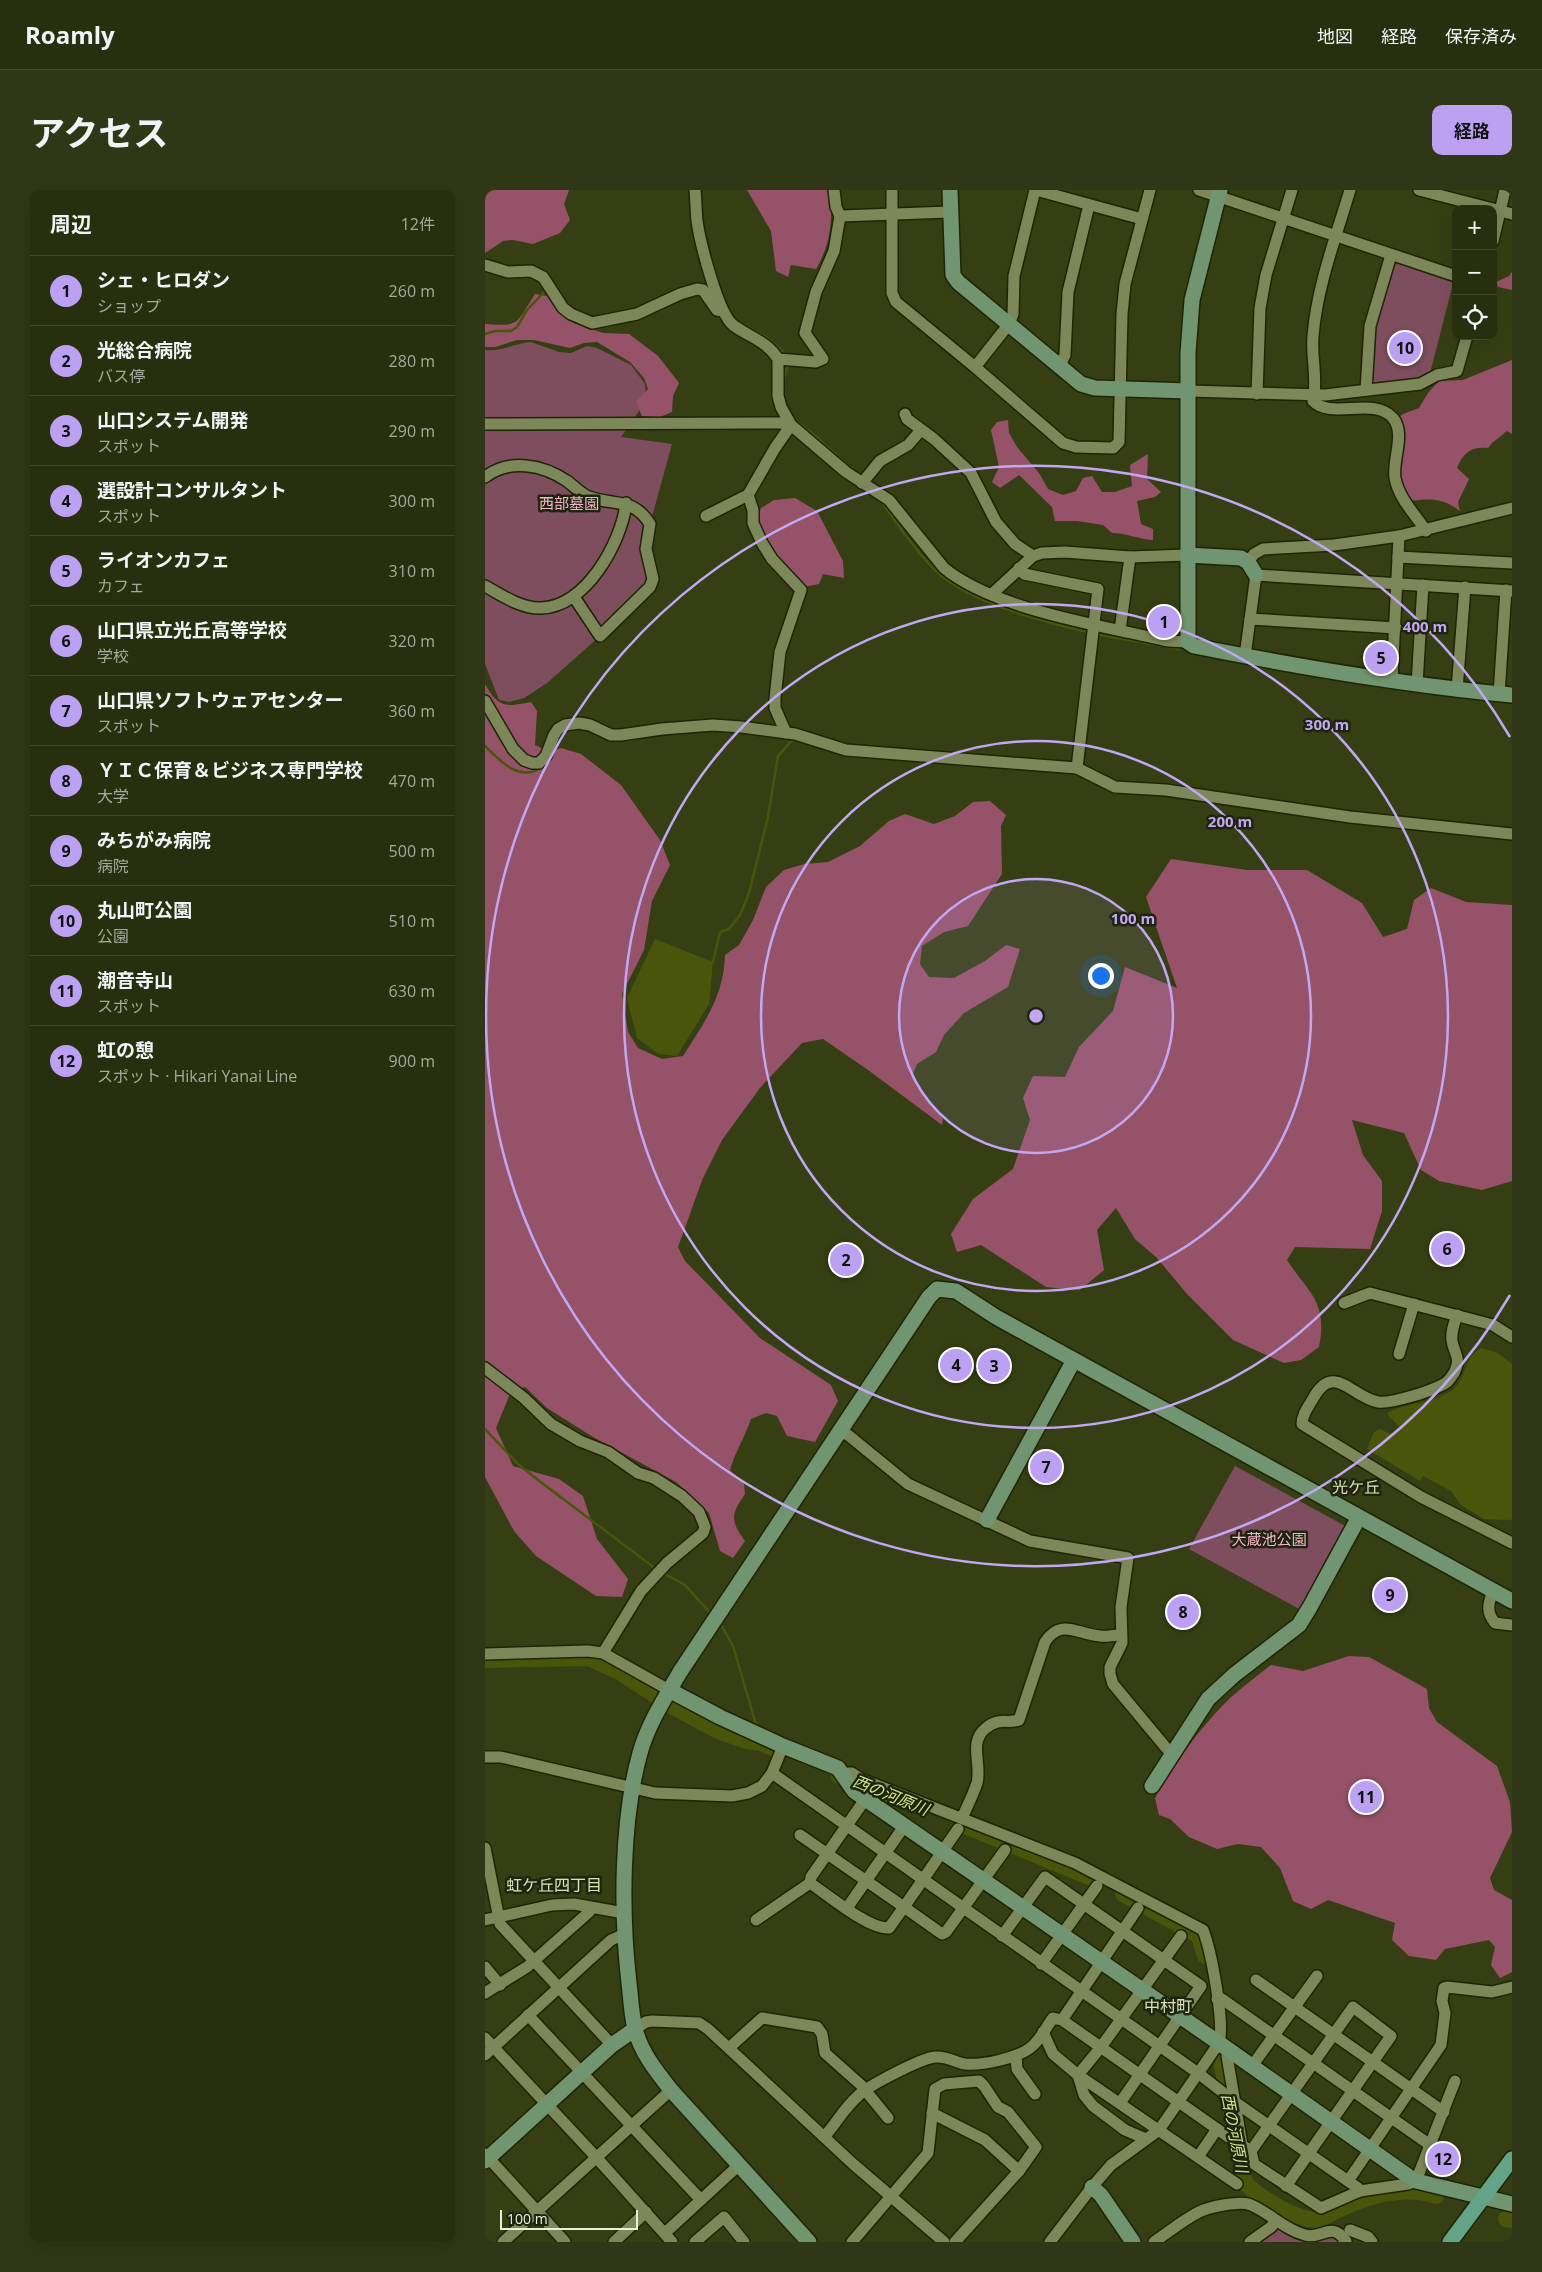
<!DOCTYPE html>
<html lang="ja">
<head>
<meta charset="utf-8">
<style>
  body { margin:0; font-family:"Open Sans","Noto Sans JP",sans-serif; background:#303717; color:#f1f3f6 }
  .controls { position:absolute; right:15px; top:15px; display:grid; overflow:hidden; border-radius:10px; box-shadow:0 5px 20px #0002 }
  .controls button { width:45px; height:45px; display:grid; place-items:center; padding:0; border:0; border-bottom:1px solid #444a2e; background:#282f0e; color:#f1f3f6; font:25px sans-serif }
  .scale { position:absolute; left:15px; bottom:12px; width:138px; box-sizing:border-box; padding-left:5px; border:2px solid #e9f0d7; border-top:0; font-size:14px; line-height:18px; white-space:nowrap; color:#e9f0d7; -webkit-text-stroke:4px #1f2411; paint-order:stroke }
  .you { position:absolute; left:615px; top:785px; width:18px; height:18px; margin:-12px; border:4px solid #fff; border-radius:50%; background:#1a73e8; box-shadow:0 0 0 8px #1a73e833 }
  .badge { display:grid; place-items:center; width:32px; height:32px; border-radius:50%; background:#bca0f2; color:#111; font-size:16px; font-weight:700 }
  .pin { position:absolute; translate:-50% -50%; border:2px solid #fff; box-shadow:0 1px 5px #0006 }
  .list { margin:0; padding:0; list-style:none }
  h2 { display:flex; justify-content:space-between; align-items:center; height:65px; margin:0; padding:0 20px; font-size:21px }
  h2 small { font-size:16px; font-weight:400; color:#a5a99e }
  .list li { display:grid; grid-template-columns:32px 1fr auto; gap:15px; align-items:center; box-sizing:border-box; height:70px; padding:0 20px; border-top:1px solid #444a2e }
  .list b { display:block; font-size:19px; white-space:nowrap }
  .list p { margin:0; font-size:16px; white-space:nowrap; color:#a5a99e }
  .list em { font-size:16px; font-style:normal; color:#a5a99e }
  .icon { flex:none; width:28px; height:28px; fill:none; stroke:currentColor; stroke-width:2; stroke-linecap:round; stroke-linejoin:round }
  .map { position:relative; flex:none; width:1027px; height:2052px; overflow:hidden; border-radius:10px }
  header { display:flex; align-items:center; gap:30px; box-sizing:border-box; height:70px; padding:0 25px; background:#282f0e; border-bottom:1px solid #444a2e }
  header strong { font-size:24px }
  nav { display:flex; gap:28px; margin-inline-start:auto; font-size:18px }
  .intro { display:flex; align-items:center; justify-content:space-between; box-sizing:border-box; height:120px; padding:0 30px }
  h1 { margin:0; font-size:35px }
  .button { padding:12px 22px; border-radius:10px; background:#bca0f2; color:#111; font-size:18px; font-weight:700 }
  main { display:flex; gap:30px; padding:0 30px }
  aside { flex:1; background:#282f0e; border-radius:10px; box-shadow:0 5px 20px #0002 }
  .map>svg:first-child { display:block }
  .green { fill:#7f4e5e }
  .forest { fill:#965268 }
  .water { fill:#48550a }
  .lines { fill:none; stroke-linecap:round; stroke-linejoin:round }
  .stream { stroke:#48550a; stroke-width:2.5 }
  .river { stroke:#48550a; stroke-width:16 }
  .street-casing { stroke:#1e2504; stroke-width:14 }
  .secondary-casing { stroke:#1e2504; stroke-width:18 }
  .primary-casing { stroke:#1e2504; stroke-width:18 }
  .street { stroke:#7c875a; stroke-width:11 }
  .secondary { stroke:#709570; stroke-width:15 }
  .primary { stroke:#63a387; stroke-width:15 }
  .ring { fill:none; stroke:#c2a8f3; stroke-width:2.5 }
  .labels { text-anchor:middle; dominant-baseline:central; stroke-width:5; stroke-linejoin:round; paint-order:stroke }
  .park-label { font-size:15px; fill:#f5b7c9; stroke:#1f2411 }
  .neighbourhood-label { font-size:16px; fill:#d7e4b3; stroke:#1f2411 }
  .water-label { font-size:16px; font-style:italic; fill:#cfe685; stroke:#1f2411 }
  .centre { fill:#c2a8f3; stroke:#1f2411; stroke-width:2.5 }
  .ring-label { font-size:15px; text-anchor:middle; font-weight:bold; fill:#c2a8f3; stroke:#1f2411; stroke-width:5; stroke-linejoin:round; paint-order:stroke }
</style>
</head>
<body>
<header>
<strong>Roamly</strong>
<nav><a>地図</a><a>経路</a><a>保存済み</a></nav>
</header>
<div class="intro"><h1>アクセス</h1><a class="button">経路</a></div>
<main>
<aside>
<h2>周辺<small>12件</small></h2>
<ul class="list">
<li><span class="badge">1</span><div><b>シェ・ヒロダン</b><p>ショップ</p></div><em>260 m</em></li>
<li><span class="badge">2</span><div><b>光総合病院</b><p>バス停</p></div><em>280 m</em></li>
<li><span class="badge">3</span><div><b>山口システム開発</b><p>スポット</p></div><em>290 m</em></li>
<li><span class="badge">4</span><div><b>選設計コンサルタント</b><p>スポット</p></div><em>300 m</em></li>
<li><span class="badge">5</span><div><b>ライオンカフェ</b><p>カフェ</p></div><em>310 m</em></li>
<li><span class="badge">6</span><div><b>山口県立光丘高等学校</b><p>学校</p></div><em>320 m</em></li>
<li><span class="badge">7</span><div><b>山口県ソフトウェアセンター</b><p>スポット</p></div><em>360 m</em></li>
<li><span class="badge">8</span><div><b>ＹＩＣ保育＆ビジネス専門学校</b><p>大学</p></div><em>470 m</em></li>
<li><span class="badge">9</span><div><b>みちがみ病院</b><p>病院</p></div><em>500 m</em></li>
<li><span class="badge">10</span><div><b>丸山町公園</b><p>公園</p></div><em>510 m</em></li>
<li><span class="badge">11</span><div><b>潮音寺山</b><p>スポット</p></div><em>630 m</em></li>
<li><span class="badge">12</span><div><b>虹の憩</b><p>スポット · Hikari Yanai Line</p></div><em>900 m</em></li>
</ul>
</aside>
<div class="map">
<svg width="1027" height="2052" viewBox="0 0 1027 2052">
  <rect width="100%" height="100%" fill="#363f13"/>
  <!-- green -->
  <g class="green">
    <path d="M913,72L969,90L945,183L933,189L890,197L887,193L890,134L907,75Z"/>
    <path d="M46,152L74,162L86,163L102,156L112,158L146,175L160,194L161,211L136,247L187,254L165,334L168,389L115,446L62,493L39,508L24,512L14,510L0,474V160C17,162 30,153 46,152Z"/>
    <path d="M750,1276L864,1338L818,1421L704,1359Z"/>
    <path d="M793,2036L849,2043L853,2047L852,2052H771Z"/>
  </g>
  <!-- forest -->
  <g class="forest">
    <path d="M0,0H84L79,14L85,30L75,43L48,54L28,50L18,51L0,63Z"/>
    <path d="M262,0H345C348,29 346,54 331,79L306,75L303,87L291,81L286,41Z"/>
    <path d="M1027,82V100L1013,97L1011,92L1024,86Z"/>
    <path d="M50,104L62,106L73,122L89,133L118,143L144,144L173,166L194,193L188,206L187,222L175,227L157,226L151,212L163,199L159,188L145,172L112,152L99,153L85,158L49,150H32L10,157H0V134C36,137 31,133 50,104Z"/>
    <path d="M1027,170V244L1022,241L1007,253L1003,258C986,256 978,263 972,278L984,289L973,312L975,321C955,307 947,309 923,311L916,299L911,229L918,224L934,218L943,203L954,191L978,190Z"/>
    <path d="M523,230L524,243L532,257L554,283L563,299L578,305L591,301L598,288L607,286L617,302H630L647,296L645,275L663,264L662,289L676,302L670,307L652,311L656,334L668,339V350C653,349 641,343 627,343L618,335L592,331H570L567,317L534,285L515,298L507,292L514,277L506,240L512,232Z"/>
    <path d="M310,308L332,321L358,371L359,388L338,384L334,394L318,397L289,367L272,331L276,318L289,310Z"/>
    <path d="M0,494C13,518 21,517 46,512L52,521L50,555L65,562L76,558L96,564L136,595L175,650L185,675L167,711L159,760L137,804L143,842L153,858L177,869L198,866C219,833 239,806 240,765L254,755L268,730L281,697L299,680L319,674L343,672L375,656L404,631L420,624L449,634L470,626L488,612L505,611L521,625L516,636L517,684L483,736L459,742L437,756L435,774L444,787L469,788L500,771L521,755L535,759L523,797L479,823L459,845L451,862L432,874L427,886L458,929L457,935L383,880L338,849L317,853L275,898L237,950L218,988L193,1057L200,1071L275,1148L346,1195L353,1211L330,1252L302,1246L292,1226L281,1223L266,1229C260,1247 250,1262 245,1280L259,1294L260,1304C246,1324 245,1331 260,1351L248,1368L235,1361L224,1323L191,1292L108,1247L62,1218L40,1197L25,1204L11,1238L28,1276L74,1289L98,1306L112,1349L143,1389L137,1407L111,1406L51,1366L29,1341L0,1287Z"/>
    <path d="M686,669L762,680H822L877,713L898,747L922,739L929,710L946,698L981,712L1027,715V991L997,1000L954,991L936,980L919,943L867,930L878,965L897,991V1021L885,1059L810,1057L802,1070C824,1104 843,1111 834,1157L816,1170L799,1173L748,1150L703,1105L671,1067L650,1049L631,1018L612,1040L619,1080L595,1100L561,1097L496,1055L472,1062L466,1044L488,1009L528,979L545,930L538,908L548,886L580,887L594,857L628,821L640,777L692,798L661,707Z"/>
    <path d="M864,1466L884,1467L942,1499L944,1518L952,1532L1012,1576L1025,1612L1027,1642L1005,1688L1009,1700L1027,1710V1782L1015,1788L1006,1775L1010,1757L1004,1750L960,1759L951,1770L924,1766L907,1750L910,1733L843,1710L826,1719L808,1711L795,1678L776,1657L753,1654L732,1659L704,1647L685,1629L674,1625L670,1608C690,1572 715,1538 744,1509C757,1497 772,1486 786,1475L818,1481Z"/>
  </g>
  <!-- water -->
  <g class="water">
    <path d="M170,749L228,772L224,814L192,866L173,864L152,848L142,808Z"/>
    <path d="M996,1158L1013,1163L1027,1174V1330L999,1329L976,1315L966,1301L938,1286L935,1291L882,1259L889,1242L895,1239L908,1245L915,1239C912,1232 906,1230 902,1223C922,1212 947,1214 966,1201C981,1191 979,1166 996,1158Z"/>
  </g>
  <g class="lines">
    <!-- stream -->
    <g class="stream">
      <path d="M22,87H46"/>
      <path d="M255,134L281,147L302,165"/>
      <path d="M0,144L10,141H26L32,137L42,120L61,100"/>
      <path d="M298,192L303,174"/>
      <path d="M313,233L328,244L365,278"/>
      <path d="M396,311C413,335 430,360 451,381C484,413 559,432 603,442"/>
      <path d="M611,444L694,459"/>
      <path d="M74,547L81,541L87,540"/>
      <path d="M0,556C15,571 35,593 57,577"/>
      <path d="M636,603L663,604"/>
      <path d="M228,772L235,742L244,739L255,725L264,703L283,627L293,566L309,548"/>
      <path d="M0,1239L34,1275L57,1293L171,1379"/>
      <path d="M178,1383L200,1395L226,1424"/>
      <path d="M235,1433L248,1456L272,1538"/>
    </g>
    <!-- river -->
    <g class="river">
      <path d="M0,1470L104,1468L134,1482L190,1518L233,1541L261,1551L276,1553L293,1560"/>
      <path d="M354,1586L404,1605"/>
      <path d="M478,1635L614,1691"/>
      <path d="M638,1704L714,1746L720,1766"/>
      <path d="M735,1866L760,1993C775,2008 813,2031 834,2030C868,2011 913,1993 951,2006"/>
      <path d="M1021,2029L1027,2030"/>
    </g>
    <!-- street casing -->
    <g class="street-casing">
      <g id="street">
        <path d="M210,0C211,10 211,21 212,31C215,52 233,123 248,135C264,147 282,151 293,169V206L296,217L306,235L361,282L404,310L459,378C510,420 619,436 683,451L703,452"/>
        <path d="M407,0V103L411,112L490,177L578,253L591,257L628,258L634,252L637,124L640,94L665,0"/>
        <path d="M551,0L657,29"/>
        <path d="M714,0L971,86"/>
        <path d="M865,0C851,47 832,96 828,146C826,167 833,189 828,211C846,230 889,206 908,228C921,244 907,270 910,288C914,309 930,324 941,341"/>
        <path d="M934,0L1027,24"/>
        <path d="M355,26L465,22"/>
        <path d="M1008,51L1020,0"/>
        <path d="M0,75L23,82L46,81L58,87L78,118L86,124L107,133L152,124L195,104L212,99L218,100L232,120L238,121"/>
        <path d="M293,169L331,172L338,169L320,143L331,102L349,61L355,26L351,17L349,0"/>
        <path d="M575,176L580,165L583,102L604,15"/>
        <path d="M490,177L524,134L528,124L529,86L550,0"/>
        <path d="M881,200L885,136L906,65"/>
        <path d="M704,201L840,205L935,194L952,185L972,181L982,146"/>
        <path d="M772,204L775,118L781,85L807,0"/>
        <path d="M420,224L422,229L449,249L486,283L511,332L530,354L548,366"/>
        <path d="M0,234L296,233L306,235"/>
        <path d="M0,287C25,268 58,275 82,291C90,297 96,304 104,307C129,316 148,307 165,334L161,359L168,389L165,397L115,446L89,407"/>
        <path d="M377,293L395,271L423,255L436,240"/>
        <path d="M221,326L263,305"/>
        <path d="M913,367L1027,373"/>
        <path d="M763,372L769,364L778,359L849,355L914,346L1027,318"/>
        <path d="M534,378L539,384L613,399L592,578"/>
        <path d="M0,396C16,405 37,419 56,418C100,418 137,352 141,313"/>
        <path d="M507,404L548,366L557,363L580,362L645,367L703,365"/>
        <path d="M765,429L911,438"/>
        <path d="M635,440L645,367"/>
        <path d="M760,466L771,385L1027,401"/>
        <path d="M907,490L914,346"/>
        <path d="M932,494L938,395"/>
        <path d="M972,500L980,397"/>
        <path d="M1014,504L1021,400"/>
        <path d="M0,511L28,559L39,570L47,573H54L61,566L69,545L73,539L80,535L94,533L105,535L126,545H136L177,539L228,535L256,537L310,544L361,560L592,578L630,597L681,600L865,627L1027,644"/>
        <path d="M301,543L290,518V508L295,462L316,400L287,369L277,353L268,333V320L263,305L290,258L306,235"/>
        <path d="M859,1113L885,1103L1008,1135L1027,1147"/>
        <path d="M972,1125C969,1134 966,1141 967,1151C969,1164 977,1167 969,1183C967,1186 964,1190 962,1192C951,1200 906,1214 893,1212C868,1208 849,1172 829,1207C824,1216 817,1224 817,1234L936,1307L1027,1353"/>
        <path d="M914,1164L929,1114"/>
        <path d="M0,1178L39,1208L66,1234L95,1251L123,1262L153,1283L169,1288L197,1306L214,1322L220,1337L218,1343L182,1373L156,1401L118,1463"/>
        <path d="M355,1241L363,1245L423,1294L545,1351L643,1368L636,1417L637,1453L625,1477V1484L628,1494L687,1565"/>
        <path d="M1008,1401C1003,1414 1001,1422 1010,1433L1027,1435"/>
        <path d="M0,1464L103,1461L118,1463L184,1500"/>
        <path d="M0,1567H16L170,1603L247,1606L263,1603L277,1596L287,1583L298,1556"/>
        <path d="M287,1583L713,1883L750,1912L873,1998L875,2001"/>
        <path d="M359,1583H367L376,1589L590,1673L718,1740C726,1760 740,1833 734,1853L674,1940L626,1975L607,1997L565,2052"/>
        <path d="M477,1628C482,1617 488,1605 492,1593C497,1574 483,1552 501,1538C514,1527 523,1534 534,1530L560,1452C576,1428 592,1444 615,1446C621,1447 628,1445 635,1445"/>
        <path d="M473,1639L419,1717L457,1744L461,1742L520,1660"/>
        <path d="M315,1645L419,1717L404,1738C383,1739 343,1705 325,1693"/>
        <path d="M0,1658L15,1734L127,1855"/>
        <path d="M362,1718L420,1635"/>
        <path d="M0,1730L67,1715L89,1714L139,1723"/>
        <path d="M271,1730L325,1693L326,1687L381,1608L389,1603L391,1595"/>
        <path d="M517,1746L560,1687L716,1796L635,1913"/>
        <path d="M696,1746L616,1857L593,1885L752,1994"/>
        <path d="M556,1774L612,1696"/>
        <path d="M0,1777L15,1795"/>
        <path d="M771,1790L959,1922"/>
        <path d="M0,1803L42,1777L103,1723L107,1718"/>
        <path d="M732,1809H737L945,1955"/>
        <path d="M43,1825L216,2010"/>
        <path d="M577,1830L653,1718"/>
        <path d="M150,1839L161,1832L167,1831L214,1833L223,1839L367,1973L459,2052"/>
        <path d="M558,1842L568,1864L593,1885L599,1905L608,1916L640,1940L661,1949"/>
        <path d="M0,1848L111,1967L187,2052"/>
        <path d="M245,1857L277,1828L332,1837L337,1844L340,1863L376,1895L403,1928"/>
        <path d="M745,1861L742,1866L757,1955L766,1961L868,1817L906,1846L801,1996"/>
        <path d="M0,1865L126,1750L140,1744"/>
        <path d="M531,1866L532,1879L550,1904"/>
        <path d="M767,1876L832,1786"/>
        <path d="M447,1923L500,1950L534,1981"/>
        <path d="M339,1947C351,1934 359,1918 373,1906C382,1896 437,1868 450,1867C462,1866 469,1872 480,1874C496,1876 532,1868 545,1858C555,1851 561,1837 568,1828L577,1830L745,1948"/>
        <path d="M766,1961L769,1974L836,2018L875,2001L923,1994L931,1991L970,1891"/>
        <path d="M0,1964L80,2052"/>
        <path d="M713,1967L732,1939"/>
        <path d="M863,1991L956,1855L960,1823L957,1811L959,1798L962,1797L1007,1802L1027,1797"/>
        <path d="M865,2040L883,2047L887,2052"/>
        <path d="M180,2043L254,1975"/>
        <path d="M18,2052L186,1900"/>
        <path d="M129,2052L161,2022"/>
        <path d="M210,2052L239,2027L259,2052"/>
        <path d="M367,2052L443,1963L450,1899L459,1894L494,1891L499,1896L513,1917L523,1922L551,1957L534,1981L470,2052"/>
        <path d="M669,2052C684,2042 698,2030 714,2022C724,2017 756,2010 766,2015C785,2023 800,2040 820,2045C838,2050 845,2030 861,2051L859,2052"/>
        <path d="M765,2052L786,2037L791,2031"/>
      </g>
    </g>
    <!-- secondary casing -->
    <g class="secondary-casing">
      <g id="secondary">
        <path d="M465,0L468,85L473,92L596,194L610,198L704,201"/>
        <path d="M735,0L707,110L703,163V452L709,456C814,477 920,495 1027,505"/>
        <path d="M703,365L756,368L763,372L771,385"/>
        <path d="M502,1330L589,1170"/>
        <path d="M184,1500L235,1527L298,1556L353,1578L369,1601L734,1853L923,1986L931,1991L1027,2014"/>
        <path d="M667,1596L723,1509L749,1485L814,1435L825,1417L874,1327"/>
        <path d="M0,1971L127,1855L150,1839"/>
        <path d="M607,1997L616,2005L648,2052"/>
        <path d="M324,2052L186,1900C171,1881 155,1861 150,1838C146,1823 146,1808 144,1793C136,1724 136,1631 155,1563C163,1534 180,1508 195,1482L444,1107L452,1099L471,1101L511,1127L1027,1411"/>
      </g>
    </g>
    <!-- primary casing -->
    <g class="primary-casing">
      <path id="primary" d="M965,2052L1027,1969"/>
    </g>
    <!-- street -->
    <use href="#street" class="street"/>
    <!-- secondary -->
    <use href="#secondary" class="secondary"/>
    <!-- primary -->
    <use href="#primary" class="primary"/>
  </g>
  <!-- distance rings -->
  <circle cx="551" cy="826" r="137" fill="#c2a8f3" fill-opacity=".12"/>
  <g class="ring">
    <circle cx="551" cy="826" r="137"/>
    <circle cx="551" cy="826" r="275"/>
    <circle cx="551" cy="826" r="412"/>
    <path d="M1025 1105A550 550 0 1 1 1025 547"/>
  </g>
  <g class="labels">
    <!-- park labels -->
    <g class="park-label">
      <text x="84" y="313">西部墓園</text>
      <text x="784" y="1349">大蔵池公園</text>
    </g>
    <!-- neighbourhood labels -->
    <g class="neighbourhood-label">
      <text x="871" y="1297">光ケ丘</text>
      <text x="69" y="1695">虹ケ丘四丁目</text>
      <text x="683" y="1816">中村町</text>
    </g>
    <!-- water labels -->
    <g class="water-label">
      <text transform="translate(406 1605) rotate(22)">西の河原川</text>
      <text transform="translate(750 1943) rotate(79)">西の河原川</text>
    </g>
  </g>
  <circle cx="551" cy="826" r="8" class="centre"/>
  <g class="ring-label">
    <text x="940" y="442">400 m</text>
    <text x="842" y="540">300 m</text>
    <text x="745" y="637">200 m</text>
    <text x="648" y="734">100 m</text>
  </g>
</svg>
<div class="controls">
<button>+</button>
<button>−</button>
<button><svg class="icon" aria-label="locate" viewBox="0 0 24 24"><circle cx="12" cy="12" r="6"/><path d="M12 2v4M12 18v4M2 12h4M18 12h4"/></svg></button>
</div>
<div class="scale">100 m</div>
<div class="you"></div>
<div class="pin badge" style="left:679px;top:432px">1</div>
<div class="pin badge" style="left:361px;top:1070px">2</div>
<div class="pin badge" style="left:509px;top:1176px">3</div>
<div class="pin badge" style="left:471px;top:1175px">4</div>
<div class="pin badge" style="left:896px;top:468px">5</div>
<div class="pin badge" style="left:962px;top:1059px">6</div>
<div class="pin badge" style="left:561px;top:1277px">7</div>
<div class="pin badge" style="left:698px;top:1422px">8</div>
<div class="pin badge" style="left:905px;top:1405px">9</div>
<div class="pin badge" style="left:920px;top:158px">10</div>
<div class="pin badge" style="left:881px;top:1607px">11</div>
<div class="pin badge" style="left:958px;top:1969px">12</div>
</div>
</main>
</body>
</html>
